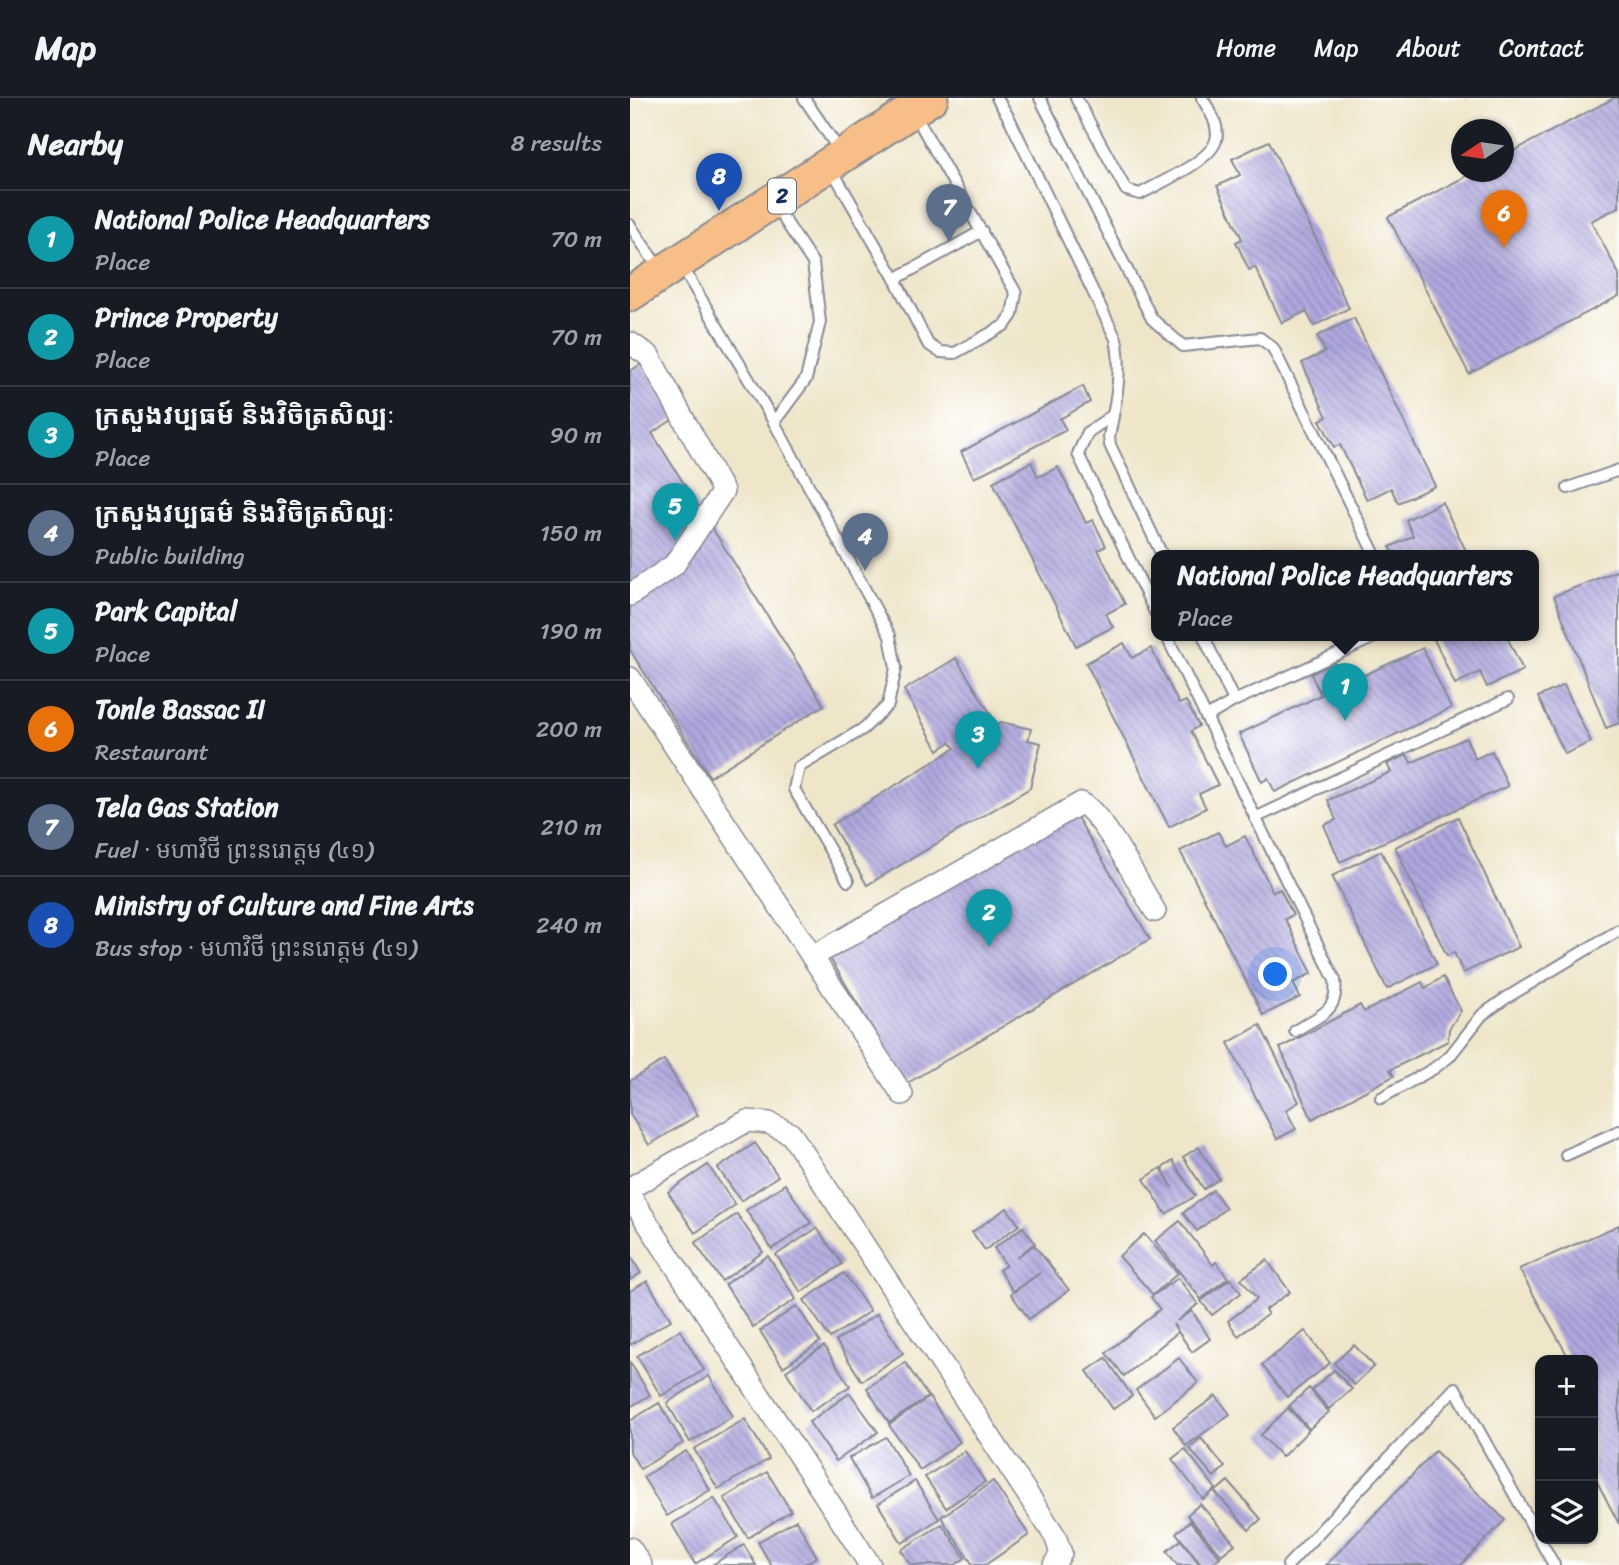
<!DOCTYPE html>
<html lang="en">
<head>
<meta charset="utf-8">
<style>
  body { margin:0; font-family:Sriracha,"Noto Sans Khmer",sans-serif; background:#20242c; color:#f1f3f6 }
  .controls { position:absolute; right:21px; bottom:21px; display:grid; overflow:hidden; border-radius:14px; box-shadow:0 2px 5px #0004 }
  .controls button { width:63px; height:63px; display:grid; place-items:center; padding:0; border:0; border-bottom:2px solid #363941; background:#171b24; color:#f1f3f6; font:35px sans-serif }
  .compass { position:absolute; left:821px; top:21px; width:63px; height:63px; border-radius:50%; background:#171b24; box-shadow:0 2px 5px #0004; rotate:257deg }
  .you { position:absolute; left:646px; top:877px; width:24px; height:24px; margin:-18px; border:5px solid #fff; border-radius:50%; background:#1a73e8; box-shadow:0 0 0 10px #1a73e833 }
  .badge { display:grid; place-items:center; width:46px; height:46px; border-radius:50%; background:#0f766e; color:#fff; font-size:23px; font-weight:700 }
  .pin { position:absolute; translate:-50% -58px; filter:drop-shadow(0 2px 4px #0008) }
  .pin::after { content:''; position:absolute; top:37px; width:24px; height:21px; background:inherit; clip-path:polygon(0 0,100% 0,50% 100%) }
  .popup { position:absolute; left:521px; top:452px; width:388px; height:91px; box-sizing:border-box; display:grid; place-content:center; border-radius:14px; background:#171b24; filter:drop-shadow(0 2px 5px #0005); font-size:23px; white-space:nowrap; color:#9ea1a6 }
  .popup b { font-size:26px; color:#f1f3f6 }
  .popup::after { content:''; position:absolute; left:50%; top:100%; margin-left:-14px; border:14px solid transparent; border-top-color:#171b24 }
  .list { margin:0; padding:0; list-style:none }
  h2 { display:flex; justify-content:space-between; align-items:center; height:91px; margin:0; padding:0 28px; font-size:30px }
  h2 small { font-size:23px; font-weight:400; color:#9ea1a6 }
  .list li { display:grid; grid-template-columns:46px 1fr auto; gap:21px; align-items:center; box-sizing:border-box; height:98px; padding:0 28px; border-top:2px solid #363941 }
  .list b { display:block; font-size:26px; white-space:nowrap }
  .list p { margin:0; font-size:23px; white-space:nowrap; color:#9ea1a6 }
  .list em { font-size:23px; font-style:normal; color:#9ea1a6 }
  .icon { flex:none; width:38px; height:38px; fill:none; stroke:currentColor; stroke-width:2; stroke-linecap:round; stroke-linejoin:round }
  .map { position:relative; flex:none; width:989px; height:1467px; overflow:hidden }
  header { display:flex; align-items:center; gap:42px; box-sizing:border-box; height:98px; padding:0 35px; background:#171b24; border-bottom:2px solid #363941 }
  header strong { font-size:33px }
  nav { display:flex; gap:38px; margin-inline-start:auto; font-size:24px }
  main { display:flex }
  aside { flex:1; background:#171b24 }
  .map>svg:first-child { display:block }
  .building { fill:url(#building-back-hatch) }
  .lines { fill:none; stroke-linecap:round; stroke-linejoin:round }
  .lane-casing { stroke:#858a94; stroke-width:14 }
  .street-casing { stroke:#858a94; stroke-width:24 }
  .primary-casing { stroke:#858a94; stroke-width:37 }
  .lane { stroke:#fff; stroke-width:10 }
  .street { stroke:#fff; stroke-width:21 }
  .primary { stroke:#f7be87; stroke-width:33 }
  .labels { text-anchor:middle; dominant-baseline:central; stroke-width:6; stroke-linejoin:round; paint-order:stroke }
  .shield { fill:#fff; stroke:#5f6d8e; stroke-width:2 }
  .shield-label { font-size:21px; font-weight:bold; fill:#1b2f5e }
</style>
</head>
<body>
<header>
<strong>Map</strong>
<nav><a>Home</a><a>Map</a><a>About</a><a>Contact</a></nav>
</header>
<main>
<aside>
<h2>Nearby<small>8 results</small></h2>
<ul class="list">
<li><span class="badge" style="background:#0f9aa8">1</span><div><b>National Police Headquarters</b><p>Place</p></div><em>70 m</em></li>
<li><span class="badge" style="background:#0f9aa8">2</span><div><b>Prince Property</b><p>Place</p></div><em>70 m</em></li>
<li><span class="badge" style="background:#0f9aa8">3</span><div><b>ក្រសួងវប្បធម៍ និងវិចិត្រសិល្បៈ</b><p>Place</p></div><em>90 m</em></li>
<li><span class="badge" style="background:#5c6f8a">4</span><div><b>ក្រសួងវប្បធម៌ និងវិចិត្រសិល្បៈ</b><p>Public building</p></div><em>150 m</em></li>
<li><span class="badge" style="background:#0f9aa8">5</span><div><b>Park Capital</b><p>Place</p></div><em>190 m</em></li>
<li><span class="badge" style="background:#e8710a">6</span><div><b>Tonle Bassac II</b><p>Restaurant</p></div><em>200 m</em></li>
<li><span class="badge" style="background:#5c6f8a">7</span><div><b>Tela Gas Station</b><p>Fuel · មហាវិថី ព្រះនរោត្តម (៤១)</p></div><em>210 m</em></li>
<li><span class="badge" style="background:#1a4fb4">8</span><div><b>Ministry of Culture and Fine Arts</b><p>Bus stop · មហាវិថី ព្រះនរោត្តម (៤១)</p></div><em>240 m</em></li>
</ul>
</aside>
<div class="map">
<svg width="989" height="1467" viewBox="0 0 989 1467">
  <defs>
    <pattern id="building-back-hatch" width="6" height="6" patternUnits="userSpaceOnUse" patternTransform="scale(1.75)"><rect width="6" height="6" fill="#b0a8de"/><path d="M-1 5l2 2M0 0l6 6M5-1l2 2" fill="none" stroke="#8e89b7"/></pattern>
  </defs>
  <rect width="100%" height="100%" fill="#fff"/>
  <filter id="ink" filterUnits="userSpaceOnUse"><feTurbulence type="fractalNoise" baseFrequency=".0143" numOctaves="2"/><feDisplacementMap in="SourceGraphic" scale="14" xChannelSelector="R" yChannelSelector="G"/><feConvolveMatrix kernelMatrix="1 2 1 2 8 2 1 2 1" color-interpolation-filters="sRGB"/></filter>
  <filter id="wash" filterUnits="userSpaceOnUse"><feTurbulence type="fractalNoise" baseFrequency=".00686" numOctaves="4" result="noise"/><feDisplacementMap in="SourceGraphic" scale="28" xChannelSelector="R" yChannelSelector="G"/><feGaussianBlur stdDeviation="1.57" result="paint"/><feColorMatrix in="noise" values="0 0 0 0 0 0 0 0 0 0 0 0 0 0 0 0 0 1.4 0 .05"/><feComposite in="paint" operator="in"/></filter>
  <g filter="url(#wash)">
    <rect width="100%" height="100%" fill="#efe6ca"/>
    <g id="blocks">
      <!-- building -->
      <g class="building">
        <path d="M984,0H989V109L961,123L989,176V198L839,276L758,119L844,74H874V58Z"/>
        <path d="M639,43L719,210L684,228L676,213L652,225L625,169L619,172L606,144L612,141L587,88L610,77L602,61Z"/>
        <path d="M724,220L805,388L768,405L761,390L737,402L710,347L704,349L690,322L697,319L672,265L695,254L687,238Z"/>
        <path d="M13,265L47,319L22,335L194,607L80,679L0,552V273Z"/>
        <path d="M453,288L460,304L430,321L436,332L344,380L331,354Z"/>
        <path d="M401,364L408,379L428,369L456,425L463,422L476,448L468,452L495,506L476,516L483,529L446,548L363,384Z"/>
        <path d="M812,404L838,457H764L760,449L783,438L776,422Z"/>
        <path d="M989,472V625L976,630L924,498Z"/>
        <path d="M802,537H876L893,572L857,589L850,574L825,586Z"/>
        <path d="M494,545L502,560L521,550L549,606L556,603L569,628L561,633L588,687L569,696L576,710L539,729L456,565Z"/>
        <path d="M793,550L821,610L645,694L638,680L632,684L609,636L691,597L681,576L704,564L715,586Z"/>
        <path d="M326,560L362,618L345,630L350,637L371,624L401,631L398,642L411,645L400,690L237,787L202,727L325,650L320,644L308,652L274,592Z"/>
        <path d="M934,587L961,644L935,656L908,599Z"/>
        <path d="M836,640L845,661L862,653L878,688L710,764L694,727L706,722L698,702L761,674L757,666L777,657L781,665Z"/>
        <path d="M442,711L520,841L276,986L198,857Z"/>
        <path d="M828,719L889,849L833,875L824,854L817,858L765,749Z"/>
        <path d="M588,734L596,748L615,738L643,794L650,791L663,817L655,821L682,875L663,885L670,899L633,917L550,753Z"/>
        <path d="M751,753L807,866L757,891L702,778Z"/>
        <path d="M813,879L831,913L819,931L818,943L760,972L764,978L682,1021L650,950L730,907L734,914L792,884L795,890Z"/>
        <path d="M630,927L669,1004L656,1012L666,1031L647,1041L598,945Z"/>
        <path d="M34,962L68,1017L19,1047L0,1016V983Z"/>
        <path d="M125,1045L148,1078L111,1103L88,1070Z"/>
        <path d="M569,1049L589,1081L574,1091L553,1059Z"/>
        <path d="M543,1063L565,1098L536,1116L514,1081L531,1070L543,1090L532,1070Z"/>
        <path d="M78,1067L105,1107L65,1135L38,1094Z"/>
        <path d="M155,1086L181,1125L142,1151L116,1112Z"/>
        <path d="M583,1092L596,1110L567,1133L553,1115Z"/>
        <path d="M377,1110L389,1127L355,1152L342,1134Z"/>
        <path d="M107,1116L133,1154L92,1183L65,1145Z"/>
        <path d="M550,1123L583,1167L586,1164L598,1180L571,1201L525,1143Z"/>
        <path d="M989,1127V1426L963,1376V1262H940L889,1171Z"/>
        <path d="M393,1129L405,1145L386,1160L404,1147L439,1192L399,1221L381,1196L410,1175L383,1193L369,1172L376,1167L364,1150Z"/>
        <path d="M187,1130L212,1166L171,1194L146,1157Z"/>
        <path d="M514,1136L548,1175L523,1197L489,1158Z"/>
        <path d="M0,1157L11,1175L0,1182Z"/>
        <path d="M138,1158L166,1201L123,1229L95,1186Z"/>
        <path d="M637,1162L660,1194L635,1212L638,1216L608,1238L598,1223L627,1201L611,1181Z"/>
        <path d="M214,1175L240,1213L200,1240L174,1202Z"/>
        <path d="M548,1180L568,1206L547,1223L562,1213L580,1241L562,1254L543,1226L548,1234L494,1278L476,1255L530,1211L521,1199Z"/>
        <path d="M600,1181L611,1195L582,1217L571,1203Z"/>
        <path d="M17,1183L41,1222L0,1247V1193Z"/>
        <path d="M167,1208L190,1244L153,1269L130,1233Z"/>
        <path d="M247,1216L273,1255L232,1283L206,1243Z"/>
        <path d="M50,1232L74,1272L31,1298L7,1258Z"/>
        <path d="M675,1233L700,1265L657,1299L632,1267Z"/>
        <path d="M724,1247L744,1268L724,1287L704,1265Z"/>
        <path d="M194,1248L220,1288L181,1313L156,1273Z"/>
        <path d="M476,1260L502,1298L483,1311L457,1273Z"/>
        <path d="M549,1260L568,1285L525,1318L506,1292Z"/>
        <path d="M0,1264L20,1297L0,1309Z"/>
        <path d="M275,1264L298,1299L259,1325L237,1290Z"/>
        <path d="M704,1272L722,1291L699,1311L682,1292Z"/>
        <path d="M79,1278L103,1318L60,1344L37,1305Z"/>
        <path d="M679,1290L699,1314L679,1331L659,1308Z"/>
        <path d="M220,1295L248,1334L206,1363L179,1324Z"/>
        <path d="M586,1298L600,1316L556,1348L543,1329Z"/>
        <path d="M299,1299L330,1344L290,1372L259,1327Z"/>
        <path d="M29,1305L53,1345L10,1371L0,1354V1323Z"/>
        <path d="M658,1310L679,1332L652,1359L631,1337Z"/>
        <path d="M115,1321L139,1361L88,1391L64,1351Z"/>
        <path d="M256,1339L279,1378L242,1400L219,1360Z"/>
        <path d="M571,1340L595,1369L584,1379L559,1350Z"/>
        <path d="M555,1351L586,1391L573,1401L542,1361Z"/>
        <path d="M56,1353L80,1392L37,1418L13,1379Z"/>
        <path d="M335,1353L355,1384L316,1410L295,1379Z"/>
        <path d="M805,1353L875,1422L831,1467H696Z"/>
        <path d="M137,1374L161,1413L118,1440L94,1400Z"/>
        <path d="M285,1383L309,1421L272,1445L248,1406Z"/>
        <path d="M363,1383L399,1437L355,1467H343L311,1419Z"/>
        <path d="M598,1383L631,1421L619,1432L585,1394Z"/>
        <path d="M84,1400L108,1439L65,1466L42,1426Z"/>
        <path d="M570,1406L605,1446L591,1457L557,1417Z"/>
        <path d="M166,1422L187,1459L173,1467H141L128,1444Z"/>
        <path d="M560,1423L590,1459L580,1467H572L546,1435Z"/>
        <path d="M312,1426L335,1460L325,1467H281L271,1452Z"/>
        <path d="M551,1442L570,1467H547L537,1453Z"/>
        <path d="M114,1447L126,1467H82Z"/>
      </g>
    </g>
  </g>
  <g filter="url(#ink)">
    <use href="#blocks" fill-opacity="0" stroke="#858a94" stroke-width="2"/>
    <g class="lines">
      <!-- lane casing -->
      <g class="lane-casing">
        <g id="lane">
          <path d="M174,0L211,55"/>
          <path d="M367,0L379,20L486,241C493,273 485,307 479,339L480,347L532,457"/>
          <path d="M410,0L522,221L553,248L630,240L643,250L745,457"/>
          <path d="M446,0L496,92L510,96C529,85 581,63 586,42C590,27 579,12 572,0"/>
          <path d="M201,70L265,181L298,246L310,254L325,255L375,227L382,217L386,195L284,15"/>
          <path d="M144,106L183,165L190,224L176,281L144,324"/>
          <path d="M0,127L29,171"/>
          <path d="M51,167L144,324L260,538L266,570L258,607L233,631L169,669L164,691L218,783"/>
          <path d="M265,181L352,133"/>
          <path d="M483,317L458,334L448,356L526,516"/>
          <path d="M938,390L989,372"/>
          <path d="M536,537L705,882C709,915 689,917 665,933"/>
          <path d="M573,537L604,603L749,537"/>
          <path d="M576,619L604,603"/>
          <path d="M625,720L878,601"/>
          <path d="M751,1000L803,971L819,959L852,917L876,900L989,832"/>
          <path d="M936,1057L989,1033"/>
          <path d="M658,1467L825,1290L924,1467"/>
        </g>
      </g>
      <!-- street casing -->
      <g class="street-casing">
        <g id="street">
          <path d="M0,245L19,258L93,393L44,467L0,497"/>
          <path d="M0,580L272,996"/>
          <path d="M182,859L451,705C473,715 510,789 525,813"/>
          <path d="M0,1090L117,1023L139,1025L161,1036L425,1438L431,1455L424,1467"/>
          <path d="M0,1098L240,1467"/>
          <path d="M0,1450L11,1467"/>
        </g>
      </g>
      <!-- primary casing -->
      <g class="primary-casing">
        <path id="primary" d="M0,196L301,0"/>
      </g>
      <!-- lane -->
      <use href="#lane" class="lane"/>
      <!-- street -->
      <use href="#street" class="street"/>
      <!-- primary -->
      <use href="#primary" class="primary"/>
    </g>
  </g>
  <g class="labels">
    <!-- shield labels -->
    <rect class="shield" x="138" y="80.5" width="28" height="35" rx="5"/>
    <g class="shield-label">
      <text x="152" y="98">2</text>
    </g>
  </g>
</svg>
<div class="controls">
<button>+</button>
<button>−</button>
<button><svg class="icon" aria-label="layers" viewBox="0 0 24 24"><path d="M12 4l9 5-9 5-9-5zM3 14l9 5 9-5"/></svg></button>
</div>
<svg class="compass" viewBox="-18 -18 36 36"><path d="M0-13l5 13h-10z" fill="#e53935"/><path d="M0 13l5-13h-10z" fill="#9ea1a6"/></svg>
<div class="you"></div>
<div class="pin badge" style="left:715px;top:623px;background:#0f9aa8">1</div>
<div class="popup"><b>National Police Headquarters</b>Place</div>
<div class="pin badge" style="left:359px;top:849px;background:#0f9aa8">2</div>
<div class="pin badge" style="left:348px;top:671px;background:#0f9aa8">3</div>
<div class="pin badge" style="left:235px;top:473px;background:#5c6f8a">4</div>
<div class="pin badge" style="left:45px;top:443px;background:#0f9aa8">5</div>
<div class="pin badge" style="left:874px;top:150px;background:#e8710a">6</div>
<div class="pin badge" style="left:319px;top:144px;background:#5c6f8a">7</div>
<div class="pin badge" style="left:89px;top:113px;background:#1a4fb4">8</div>
</div>
</main>
</body>
</html>
